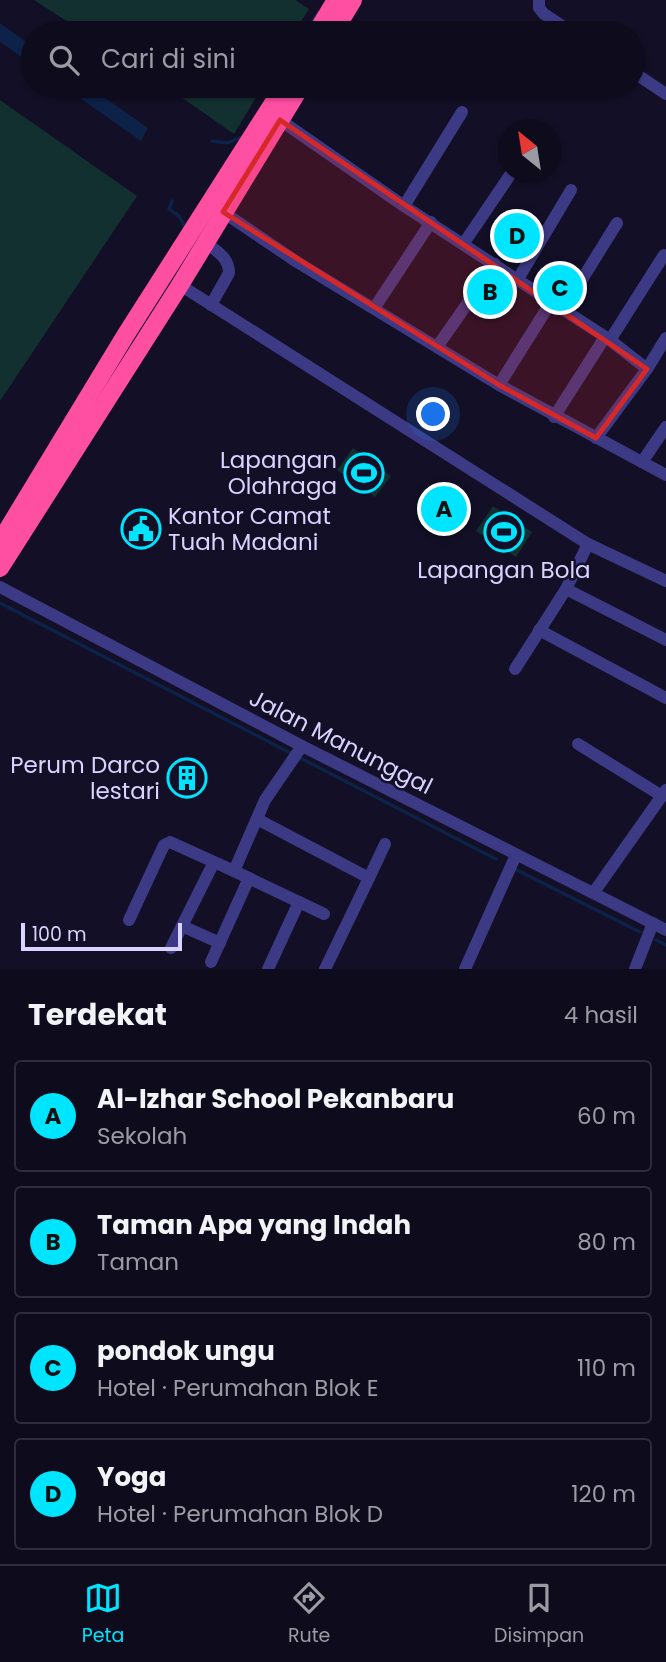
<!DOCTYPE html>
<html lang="id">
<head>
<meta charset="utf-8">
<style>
  body { margin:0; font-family:Poppins,sans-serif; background:#1c1929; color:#f1f3f6 }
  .compass { position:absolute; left:498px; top:119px; width:63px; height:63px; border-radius:50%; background:#0e0b1c; box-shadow:0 2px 5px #0004; rotate:330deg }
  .scale { position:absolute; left:21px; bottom:18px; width:161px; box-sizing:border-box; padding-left:7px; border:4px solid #d9d4ff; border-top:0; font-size:19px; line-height:24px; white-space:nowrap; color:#d9d4ff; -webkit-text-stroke:5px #130f26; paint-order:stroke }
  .you { position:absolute; left:434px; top:415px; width:24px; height:24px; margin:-18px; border:5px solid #fff; border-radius:50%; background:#1a73e8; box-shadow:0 0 0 10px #1a73e833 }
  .badge { display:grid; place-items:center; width:46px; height:46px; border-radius:50%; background:#00e5ff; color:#111; font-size:23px; font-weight:700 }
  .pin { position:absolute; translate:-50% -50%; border:4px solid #fff; box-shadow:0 2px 7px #0006 }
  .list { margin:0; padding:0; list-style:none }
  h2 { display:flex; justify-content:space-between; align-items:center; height:91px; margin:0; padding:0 28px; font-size:30px }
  h2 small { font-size:23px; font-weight:400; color:#9b9ba3 }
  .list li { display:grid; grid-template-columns:46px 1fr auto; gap:21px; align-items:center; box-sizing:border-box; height:112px; margin:0 14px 14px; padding:0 14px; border:2px solid #2e2b3b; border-radius:7px }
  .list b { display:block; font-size:26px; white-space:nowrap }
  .list p { margin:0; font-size:23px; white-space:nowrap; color:#9b9ba3 }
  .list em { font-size:23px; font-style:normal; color:#9b9ba3 }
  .icon { flex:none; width:38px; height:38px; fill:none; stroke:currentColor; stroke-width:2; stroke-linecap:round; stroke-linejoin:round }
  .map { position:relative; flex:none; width:666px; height:969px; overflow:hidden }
  .search { position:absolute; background:#0e0b1c; box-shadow:0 2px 5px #0004; left:21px; right:21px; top:21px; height:77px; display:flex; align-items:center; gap:18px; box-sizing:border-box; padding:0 24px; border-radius:38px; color:#9b9ba3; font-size:26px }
  .sheet { height:595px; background:#0e0b1c }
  nav { display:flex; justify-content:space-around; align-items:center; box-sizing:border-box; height:98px; border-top:2px solid #2e2b3b; background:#0e0b1c; font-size:19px; color:#9b9ba3 }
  nav a { display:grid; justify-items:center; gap:4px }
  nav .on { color:#00e5ff }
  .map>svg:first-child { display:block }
  .green { fill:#12302f }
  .water { fill:#0c2248 }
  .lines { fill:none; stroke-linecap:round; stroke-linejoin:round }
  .stream { stroke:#0c2248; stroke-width:3.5 }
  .minor { stroke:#3d3a85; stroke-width:12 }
  .highway { stroke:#ff4fa3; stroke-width:18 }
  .marked { fill:#d62828; fill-opacity:0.2; stroke:#d62828; stroke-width:5; stroke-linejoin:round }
  .labels { text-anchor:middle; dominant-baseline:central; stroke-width:5; stroke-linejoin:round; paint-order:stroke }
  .poi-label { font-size:23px; fill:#d9d4ff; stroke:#130f26; text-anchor:end }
  .street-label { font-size:23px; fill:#d9d4ff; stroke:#130f26 }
</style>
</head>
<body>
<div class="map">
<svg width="666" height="969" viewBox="0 0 666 969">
  <rect width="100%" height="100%" fill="#130f26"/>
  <!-- green -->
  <g class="green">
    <path d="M34,0H295L309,9L294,33H85Z"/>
    <path d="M165,86H263L234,134Z"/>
    <path d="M0,100L137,196L0,401Z"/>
    <path d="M353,448L391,476L375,497L337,470Z"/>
    <path d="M493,506L532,532L516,557L476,531Z"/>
  </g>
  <!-- water -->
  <g class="water">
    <path d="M0,23L33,47V65L0,42Z"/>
    <path d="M63,86H88L148,128L141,141Z"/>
  </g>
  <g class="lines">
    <!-- stream -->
    <g class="stream">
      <path d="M305,33L318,13"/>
      <path d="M212,141L227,143L242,137"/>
      <path d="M172,201L169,209L179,216L186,229"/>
      <path d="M0,603L496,859"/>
      <path d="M515,869L640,932"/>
      <path d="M656,940L666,945"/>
    </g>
    <!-- minor -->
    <g class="minor">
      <path d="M539,0V8L544,14L573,33"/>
      <path d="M633,72L666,94"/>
      <path d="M280,120L404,206L610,340L647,369L666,338"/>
      <path d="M404,206L462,112"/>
      <path d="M223,212L297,262L499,385L666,475"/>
      <path d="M205,242C216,251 229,257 229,273L211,305"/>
      <path d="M464,243L512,172"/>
      <path d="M518,279L571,190"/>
      <path d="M180,285L588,544"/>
      <path d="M375,307L431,222"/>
      <path d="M563,310L617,223"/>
      <path d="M610,340L664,255"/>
      <path d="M437,347L495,264"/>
      <path d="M499,385L551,302"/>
      <path d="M554,417L605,337"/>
      <path d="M596,438L647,369"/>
      <path d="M642,462L666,427"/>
      <path d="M0,587L302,746L666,930"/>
      <path d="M566,589L666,640"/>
      <path d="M539,630L666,698"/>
      <path d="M515,669L566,589L588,544L666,581"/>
      <path d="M578,744L662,796"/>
      <path d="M302,746L265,800L234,871L324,914"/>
      <path d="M257,819L369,878L385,844"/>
      <path d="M594,892L666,790"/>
      <path d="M129,920L164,845L170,842L234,871"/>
      <path d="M182,926L220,943"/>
      <path d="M171,948L213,864"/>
      <path d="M211,962L249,878"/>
      <path d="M268,969L299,902"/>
      <path d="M325,969L369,878"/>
      <path d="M465,969L516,855"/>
      <path d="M635,969L653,923"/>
    </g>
    <!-- highway -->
    <g class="highway">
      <path d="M316,33L336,0"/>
      <path d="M333,33L353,0"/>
      <path d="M0,542L125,336L284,86"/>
      <path d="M0,568L180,285L301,86"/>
    </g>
  </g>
  <!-- marked area -->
  <path class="marked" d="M280,120L647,369L596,438L499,385L223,212Z"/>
  <!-- icons -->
  <defs>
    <g id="stadium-ring" transform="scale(2.0125)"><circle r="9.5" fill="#130f26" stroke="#00e5ff" stroke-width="1.5"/><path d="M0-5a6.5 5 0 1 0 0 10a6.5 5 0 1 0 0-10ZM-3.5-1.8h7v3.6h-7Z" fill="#00e5ff"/></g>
    <g id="civic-ring" transform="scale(2.0125)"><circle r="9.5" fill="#130f26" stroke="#00e5ff" stroke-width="1.5"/><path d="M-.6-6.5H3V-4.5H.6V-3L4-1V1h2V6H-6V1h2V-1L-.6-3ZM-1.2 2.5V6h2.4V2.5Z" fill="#00e5ff"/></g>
    <g id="building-ring" transform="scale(2.0125)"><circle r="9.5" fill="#130f26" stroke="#00e5ff" stroke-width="1.5"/><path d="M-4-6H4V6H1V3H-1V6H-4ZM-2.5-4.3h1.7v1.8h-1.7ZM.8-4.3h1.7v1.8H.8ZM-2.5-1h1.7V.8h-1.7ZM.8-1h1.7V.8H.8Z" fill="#00e5ff"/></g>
  </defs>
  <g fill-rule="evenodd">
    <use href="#stadium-ring" x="364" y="473"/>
    <use href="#civic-ring" x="141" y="529"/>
    <use href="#stadium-ring" x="504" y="532"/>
    <use href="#building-ring" x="187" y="778"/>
  </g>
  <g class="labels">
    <!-- poi labels -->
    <g class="poi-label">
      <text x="337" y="460">Lapangan<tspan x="337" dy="26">Olahraga</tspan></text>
      <text x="168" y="516" text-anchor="start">Kantor Camat<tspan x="168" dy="26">Tuah Madani</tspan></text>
      <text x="504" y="570" text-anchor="middle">Lapangan Bola</text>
      <text x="160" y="765">Perum Darco<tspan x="160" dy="26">lestari</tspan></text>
    </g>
    <!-- street labels -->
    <g class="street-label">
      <text transform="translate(341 742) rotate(27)">Jalan Manunggal</text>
    </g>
  </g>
</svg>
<svg class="compass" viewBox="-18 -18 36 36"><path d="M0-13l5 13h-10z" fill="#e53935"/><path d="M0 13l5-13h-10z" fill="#9b9ba3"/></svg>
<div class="scale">100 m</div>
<div class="you"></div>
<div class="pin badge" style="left:444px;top:509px">A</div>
<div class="pin badge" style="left:490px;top:292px">B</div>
<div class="pin badge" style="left:560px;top:288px">C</div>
<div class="pin badge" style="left:517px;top:236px">D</div>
<div class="search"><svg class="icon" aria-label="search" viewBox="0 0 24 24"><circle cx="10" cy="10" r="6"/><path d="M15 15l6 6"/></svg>Cari di sini</div>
</div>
<section class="sheet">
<h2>Terdekat<small>4 hasil</small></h2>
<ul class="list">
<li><span class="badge">A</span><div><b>Al-Izhar School Pekanbaru</b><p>Sekolah</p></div><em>60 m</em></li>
<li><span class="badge">B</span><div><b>Taman Apa yang Indah</b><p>Taman</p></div><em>80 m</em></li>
<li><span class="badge">C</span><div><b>pondok ungu</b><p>Hotel · Perumahan Blok E</p></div><em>110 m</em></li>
<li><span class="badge">D</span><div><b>Yoga</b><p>Hotel · Perumahan Blok D</p></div><em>120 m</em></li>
</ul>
</section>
<nav>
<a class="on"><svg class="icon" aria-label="map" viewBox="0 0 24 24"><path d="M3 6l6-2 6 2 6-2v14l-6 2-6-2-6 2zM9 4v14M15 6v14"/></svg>Peta</a>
<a><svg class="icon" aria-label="directions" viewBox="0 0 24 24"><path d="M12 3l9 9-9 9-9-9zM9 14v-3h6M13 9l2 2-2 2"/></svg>Rute</a>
<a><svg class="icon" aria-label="saved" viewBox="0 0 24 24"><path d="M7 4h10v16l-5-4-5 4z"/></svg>Disimpan</a>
</nav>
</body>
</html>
